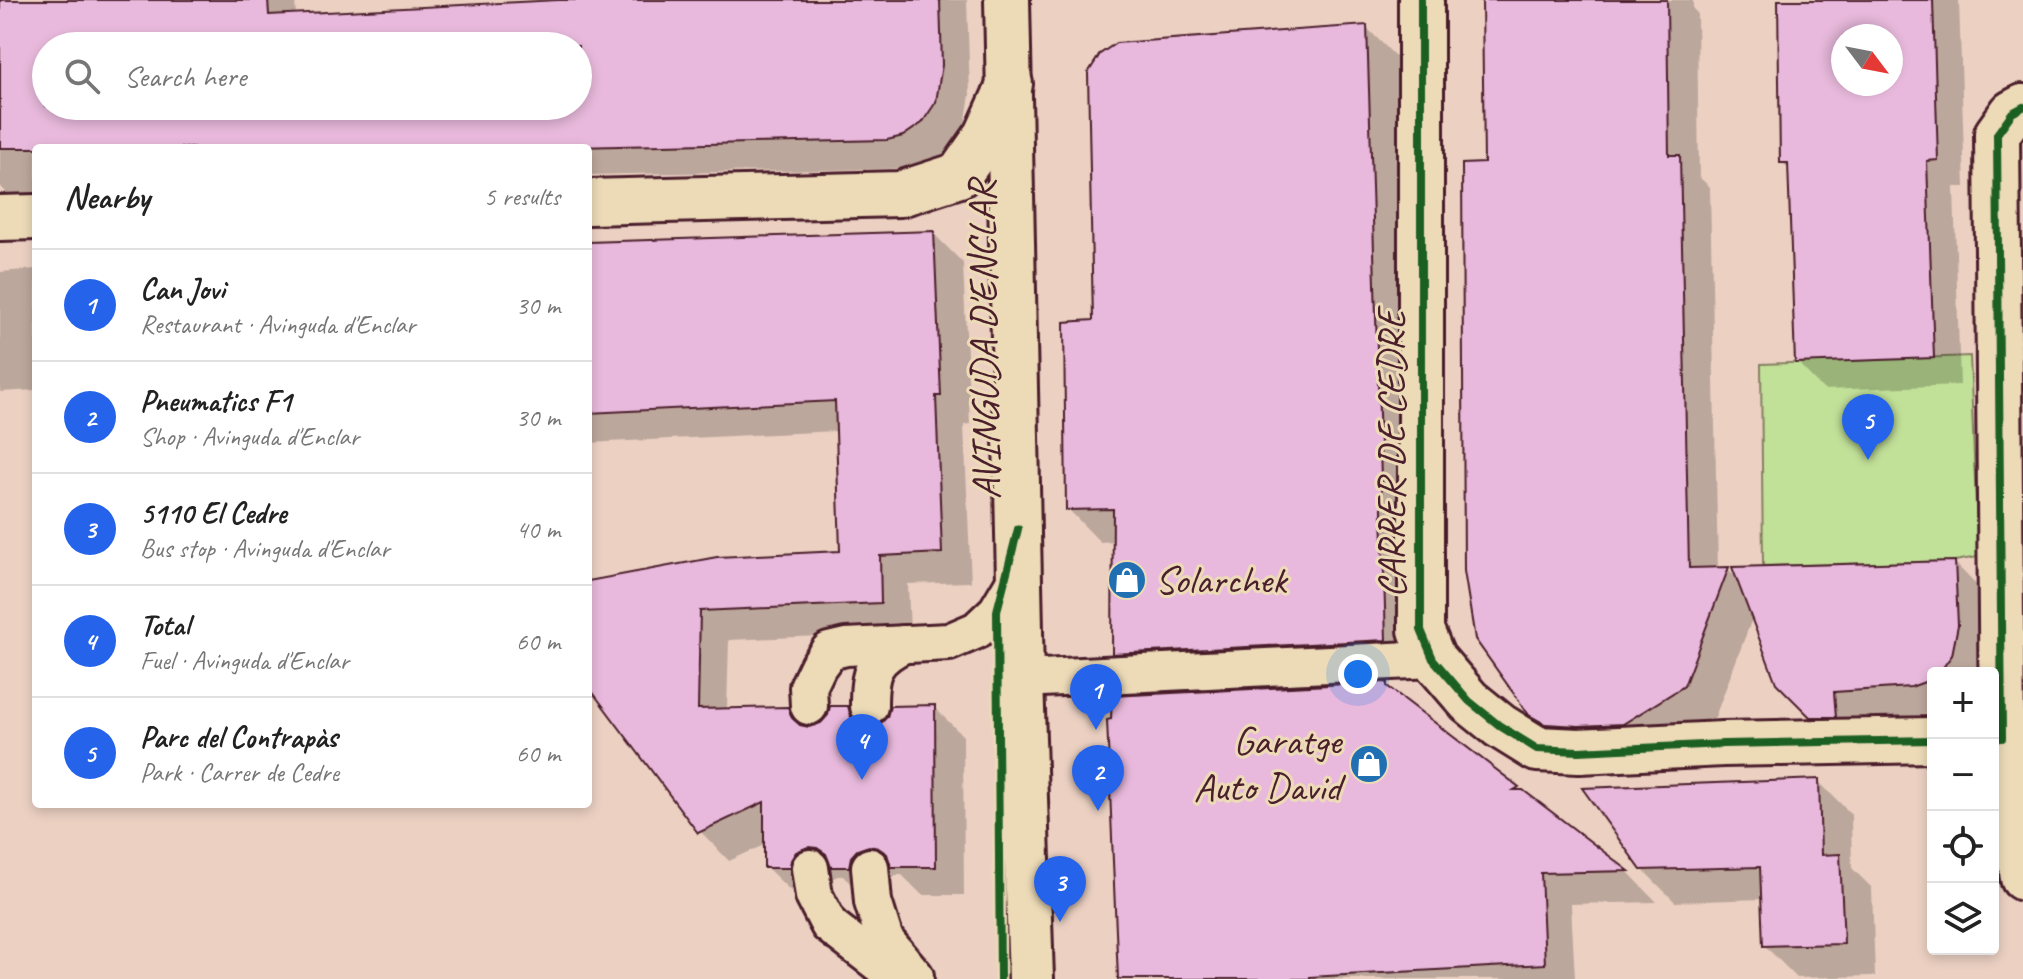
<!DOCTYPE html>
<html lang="en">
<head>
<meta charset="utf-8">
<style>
  body { margin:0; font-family:Caveat,sans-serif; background:#f6f6f6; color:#222 }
  .controls { position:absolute; right:24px; bottom:24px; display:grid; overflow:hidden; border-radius:8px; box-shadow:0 4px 12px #0003 }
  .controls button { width:72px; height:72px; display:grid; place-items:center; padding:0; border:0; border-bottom:2px solid #e0e0e0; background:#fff; color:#222; font:40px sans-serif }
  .compass { position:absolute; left:1831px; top:24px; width:72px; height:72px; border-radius:50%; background:#fff; box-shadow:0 4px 12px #0003; rotate:122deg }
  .you { position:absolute; left:1358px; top:674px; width:28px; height:28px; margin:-20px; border:6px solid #fff; border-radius:50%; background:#1a73e8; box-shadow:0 0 0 12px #1a73e833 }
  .badge { display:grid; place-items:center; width:52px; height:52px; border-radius:50%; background:#2563eb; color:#fff; font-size:26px; font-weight:700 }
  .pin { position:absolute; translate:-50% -66px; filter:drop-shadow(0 2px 4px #0008) }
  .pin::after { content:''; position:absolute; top:42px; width:28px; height:24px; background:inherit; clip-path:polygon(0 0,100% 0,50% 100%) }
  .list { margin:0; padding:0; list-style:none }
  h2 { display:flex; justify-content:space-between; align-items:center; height:104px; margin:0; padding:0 32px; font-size:34px }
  h2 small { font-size:26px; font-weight:400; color:#767676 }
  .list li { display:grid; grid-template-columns:52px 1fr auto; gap:24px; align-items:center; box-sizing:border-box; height:112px; padding:0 32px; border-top:2px solid #e0e0e0 }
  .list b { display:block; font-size:30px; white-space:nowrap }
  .list p { margin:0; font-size:26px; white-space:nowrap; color:#767676 }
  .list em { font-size:26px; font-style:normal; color:#767676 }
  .icon { flex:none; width:44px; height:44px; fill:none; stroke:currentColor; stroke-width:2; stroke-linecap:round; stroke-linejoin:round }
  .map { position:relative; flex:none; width:2023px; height:979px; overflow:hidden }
  .search { position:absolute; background:#fff; box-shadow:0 4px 12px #0003; left:32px; top:32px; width:560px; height:88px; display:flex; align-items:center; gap:20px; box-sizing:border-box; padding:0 28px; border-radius:44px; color:#767676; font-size:30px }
  .panel { position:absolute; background:#fff; box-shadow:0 4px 12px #0003; left:32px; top:144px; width:560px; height:664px; border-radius:8px }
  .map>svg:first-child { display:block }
  .green { fill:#c1e098; stroke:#868062; stroke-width:2 }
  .shadow { fill:#0003; fill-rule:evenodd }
  .building { fill:#e8b9dc; stroke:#4a1f2b; stroke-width:2; fill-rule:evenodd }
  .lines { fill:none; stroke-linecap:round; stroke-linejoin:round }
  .service-casing { stroke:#4a1f2b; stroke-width:42 }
  .minor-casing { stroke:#4a1f2b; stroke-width:50 }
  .primary-casing { stroke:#4a1f2b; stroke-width:50 }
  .service { stroke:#eddbb8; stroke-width:36 }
  .minor { stroke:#eddbb8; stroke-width:44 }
  .primary { stroke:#eddbb8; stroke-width:44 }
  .cycleway-casing { stroke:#eddbb8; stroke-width:13 }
  .cycleway { stroke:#1b5e20; stroke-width:8 }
  .labels { text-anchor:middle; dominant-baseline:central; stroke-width:6; stroke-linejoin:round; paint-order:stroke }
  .street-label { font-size:40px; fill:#4a1f2b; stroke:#eddbb8 }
  .poi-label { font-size:40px; fill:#4a1f2b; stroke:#eddbb8; text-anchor:start }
</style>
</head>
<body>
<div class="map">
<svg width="2023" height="979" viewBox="0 0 2023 979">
  <rect width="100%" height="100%" fill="#ecd1c3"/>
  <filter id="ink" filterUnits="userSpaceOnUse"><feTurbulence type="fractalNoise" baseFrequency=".0125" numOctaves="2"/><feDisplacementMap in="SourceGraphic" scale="16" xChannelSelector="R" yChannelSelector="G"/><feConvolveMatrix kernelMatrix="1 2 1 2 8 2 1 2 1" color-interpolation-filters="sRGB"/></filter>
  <g filter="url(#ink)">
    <!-- green -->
    <path class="green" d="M1970,356L1978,557L1955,561L1763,566L1761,364Z"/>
    <!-- shadow -->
    <g class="shadow">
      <path d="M0,0H295L296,16L560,0H967L970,95L964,131L951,151L932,164L916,168L588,175V148H36V193L8,194L0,186ZM46,46H578V106H46Z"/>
      <path d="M1484,0H1693V9L1697,13L1699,177L1710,187L1718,570L1728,569L1739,580L1955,563L1982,591L1981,673H1933V714L1860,719L1863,744H1839L1777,682L1753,616L1715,717L1654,754L1562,745L1531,713L1486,165Z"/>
      <path d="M1780,0H1959L1965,187H1954L1960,385L1824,390L1797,362L1790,170L1782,162ZM1843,36H1891V84H1843Z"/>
      <path d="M1366,27L1398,59L1417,672L1146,685L1114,653L1115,541L1100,542L1068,509L1095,322Z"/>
      <path d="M933,233L963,263L970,424L964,425L971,582L908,584L910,632L729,640L727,710L787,709L807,728L822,725L847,708L868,728L934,707L963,736L964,895H922L902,875H899L887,879L863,896L843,876H838L826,881L818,896H796L766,867V844L729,861L700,831L588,683V583L843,553L838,431L588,443V244Z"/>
      <path d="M36,269V390L0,392V272Z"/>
      <path d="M1386,684L1401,700L1628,872L1657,902L1571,904L1575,979H1120Z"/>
      <path d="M1818,781L1851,814L1852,868L1872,888L1875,976L1797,978L1765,946L1763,899L1675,902L1642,869Z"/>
    </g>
    <!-- building -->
    <g class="building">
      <path d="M0,0H268L269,15L558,0H940L942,65L936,102L922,123L903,136L887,140L531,148H0ZM46,46H578V106H46Z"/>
      <path d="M1482,0H1667L1669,155H1680L1689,568L1729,567L1684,686L1623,724L1579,726L1545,724L1529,715L1475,639L1464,571L1462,164L1484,163Z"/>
      <path d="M1778,0H1933L1938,160L1927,161L1934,358L1795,363L1788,163H1780ZM1843,36H1891V84H1843Z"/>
      <path d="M1367,25L1386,640L1112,654L1113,509L1066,510L1064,322L1093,320L1088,73L1100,54L1116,43Z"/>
      <path d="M934,231L941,396H936L942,553L880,556L881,603L700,611L698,709L788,707L792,718L800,725L809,727L821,723L828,715L830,706H848L851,717L858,724L869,727L880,724L887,717L890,706L935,705L936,867H891L887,854L878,848L869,846L857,850L851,857L849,867H831L826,854L817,848L808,847L796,852L791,860L790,868H764V802L698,833L588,686V581L717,557L840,551L835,401L588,413V242Z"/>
      <path d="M1955,561L1958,625L1952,655L1939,673H1933V679L1911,687L1834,692L1836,717H1810L1776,683L1732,567Z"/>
      <path d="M1387,682V686L1519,787L1514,790H1523L1629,871L1541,873L1545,964L1310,977V979H1118L1107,720L1111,719L1112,696Z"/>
      <path d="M1819,779L1821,855L1840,854L1844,944L1763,946L1760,867L1641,870L1582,788Z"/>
    </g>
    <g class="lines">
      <!-- service casing -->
      <g class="service-casing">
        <g id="service">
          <path d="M1021,679L1433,659"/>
          <path d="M809,706L808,687L818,666L829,651L846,647L949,642L977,630L997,611L1019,574"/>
          <path d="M869,706C869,673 872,659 904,644"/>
          <path d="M870,867L873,902L885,940L915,976"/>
          <path d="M810,868L814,896L829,925L899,979"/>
        </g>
      </g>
      <!-- minor casing -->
      <g class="minor-casing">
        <g id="minor">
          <path d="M1421,0V630L1433,659L1469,701L1500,726L1537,749L1579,751L1723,744L1933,740"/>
          <path d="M588,202L900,194L959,175L987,135L1010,84"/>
          <path d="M0,218L36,217"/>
          <path d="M1993,738H2002L1997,134L2012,113L2023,107"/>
          <path d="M2002,738L2023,878"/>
        </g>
      </g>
      <!-- primary casing -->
      <g class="primary-casing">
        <path id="primary" d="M1007,0L1021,679L1031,979"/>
      </g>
      <!-- service -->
      <use href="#service" class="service"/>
      <!-- minor -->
      <use href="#minor" class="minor"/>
      <!-- primary -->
      <use href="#primary" class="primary"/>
      <!-- cycleway casing -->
      <g class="cycleway-casing">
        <g id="cycleway">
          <path d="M1421,0V630L1433,659L1469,701L1500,726L1537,749L1579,751L1723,744L1933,740"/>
          <path d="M1993,738H2002L1997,134L2012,113L2023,107"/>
          <path d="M1000,979L997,611L1018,529"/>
        </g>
      </g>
      <!-- cycleway -->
      <use href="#cycleway" class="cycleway"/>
    </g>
  </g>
  <!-- icons -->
  <defs>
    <g id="shop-disc" transform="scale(2)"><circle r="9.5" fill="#1f6fb2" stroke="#eddbb8"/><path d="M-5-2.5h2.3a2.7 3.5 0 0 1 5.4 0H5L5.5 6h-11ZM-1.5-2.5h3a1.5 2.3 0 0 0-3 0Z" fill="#fff"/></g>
  </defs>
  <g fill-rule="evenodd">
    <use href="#shop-disc" x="1127" y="580"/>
    <use href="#shop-disc" x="1369" y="764"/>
  </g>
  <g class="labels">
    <!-- street labels -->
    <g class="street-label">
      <text transform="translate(984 340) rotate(-91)">AVINGUDA D'ENCLAR</text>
      <text transform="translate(1391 454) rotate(-90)">CARRER DE CEDRE</text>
    </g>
    <!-- poi labels -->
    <g class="poi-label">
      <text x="1155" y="580">Solarchek</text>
      <text x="1341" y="741" text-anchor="end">Garatge<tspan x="1341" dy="46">Auto David</tspan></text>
    </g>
  </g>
</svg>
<div class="controls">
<button>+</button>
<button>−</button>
<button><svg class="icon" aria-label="locate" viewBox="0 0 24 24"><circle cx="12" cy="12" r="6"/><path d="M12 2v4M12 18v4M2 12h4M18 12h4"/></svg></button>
<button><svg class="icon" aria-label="layers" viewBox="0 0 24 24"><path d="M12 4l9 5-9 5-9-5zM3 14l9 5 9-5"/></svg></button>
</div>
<svg class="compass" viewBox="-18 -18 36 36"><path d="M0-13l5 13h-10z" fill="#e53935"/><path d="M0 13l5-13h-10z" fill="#767676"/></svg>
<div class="you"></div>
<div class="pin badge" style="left:1096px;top:730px">1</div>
<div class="pin badge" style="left:1098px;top:811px">2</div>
<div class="pin badge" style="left:1060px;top:922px">3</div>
<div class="pin badge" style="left:862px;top:780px">4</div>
<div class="pin badge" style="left:1868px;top:460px">5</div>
<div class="search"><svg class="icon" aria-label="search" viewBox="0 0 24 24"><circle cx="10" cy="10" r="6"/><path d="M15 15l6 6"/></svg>Search here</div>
<section class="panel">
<h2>Nearby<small>5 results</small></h2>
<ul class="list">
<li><span class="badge">1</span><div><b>Can Jovi</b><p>Restaurant · Avinguda d'Enclar</p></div><em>30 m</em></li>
<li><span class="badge">2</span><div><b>Pneumatics F1</b><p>Shop · Avinguda d'Enclar</p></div><em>30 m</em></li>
<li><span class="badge">3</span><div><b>5110 El Cedre</b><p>Bus stop · Avinguda d'Enclar</p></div><em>40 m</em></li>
<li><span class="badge">4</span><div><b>Total</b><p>Fuel · Avinguda d'Enclar</p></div><em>60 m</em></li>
<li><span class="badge">5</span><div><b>Parc del Contrapàs</b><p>Park · Carrer de Cedre</p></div><em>60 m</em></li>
</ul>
</section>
</div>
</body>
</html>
